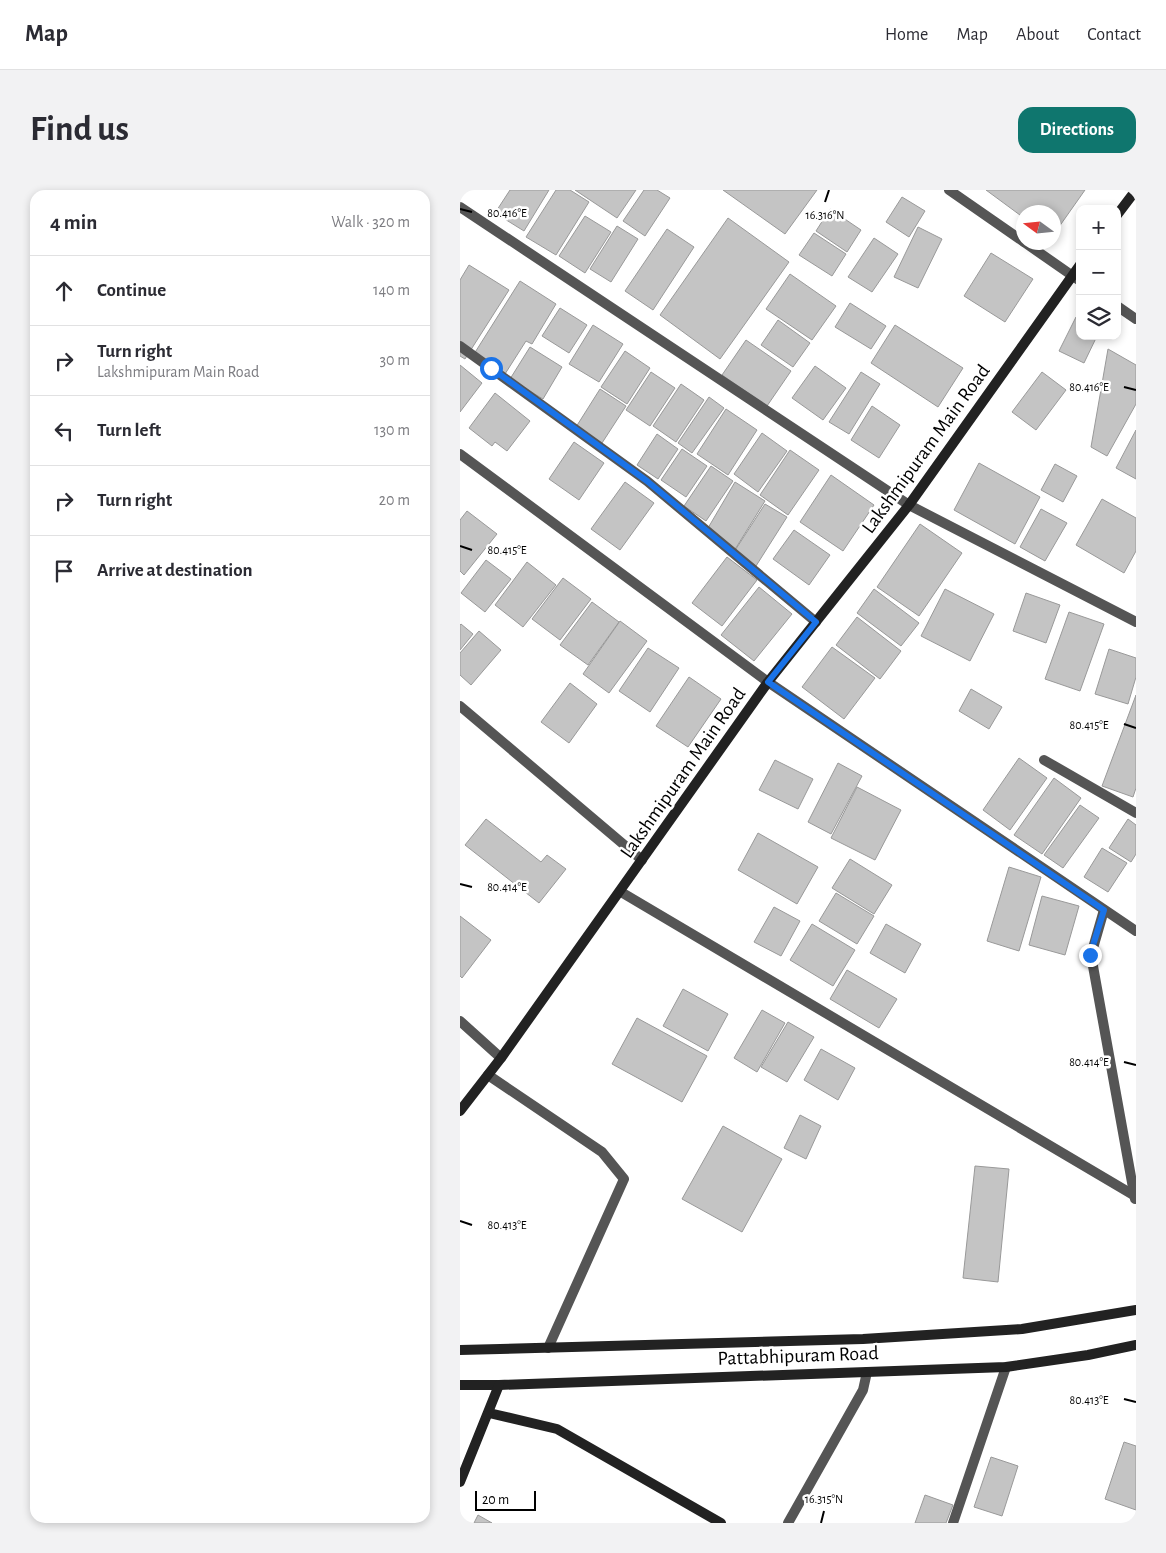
<!DOCTYPE html>
<html lang="en">
<head>
<meta charset="utf-8">
<style>
  body { margin:0; font-family:"Alegreya Sans",sans-serif; background:#f2f2f3; color:#2b2b33 }
  .controls { position:absolute; right:15px; top:15px; display:grid; overflow:hidden; border-radius:10px; box-shadow:0 2px 8px #0003 }
  .controls button { width:45px; height:45px; display:grid; place-items:center; padding:0; border:0; border-bottom:1px solid #e1e1e2; background:#fff; color:#2b2b33; font:25px sans-serif }
  .compass { position:absolute; left:556px; top:15px; width:45px; height:45px; border-radius:50%; background:#fff; box-shadow:0 2px 8px #0003; rotate:285deg }
  .scale { position:absolute; left:15px; bottom:12px; width:61px; box-sizing:border-box; padding-left:5px; border:2px solid #000; border-top:0; font-size:14px; line-height:18px; white-space:nowrap; color:#000; -webkit-text-stroke:4px #fff; paint-order:stroke }
  .stop { position:absolute; width:15px; height:15px; margin:-11px; border:4px solid #1a73e8; border-radius:50%; background:#fff }
  .stop.end { background:#1a73e8; border-color:#fff; box-shadow:0 1px 5px #0008 }
  .list { margin:0; padding:0; list-style:none }
  h2 { display:flex; justify-content:space-between; align-items:center; height:65px; margin:0; padding:0 20px; font-size:21px }
  h2 small { font-size:16px; font-weight:400; color:#7c7c81 }
  .list li { display:grid; grid-template-columns:32px 1fr auto; gap:15px; align-items:center; box-sizing:border-box; height:70px; padding:0 20px; border-top:1px solid #e1e1e2 }
  .list b { display:block; font-size:19px; white-space:nowrap }
  .list p { margin:0; font-size:16px; white-space:nowrap; color:#7c7c81 }
  .list em { font-size:16px; font-style:normal; color:#7c7c81 }
  .icon { flex:none; width:28px; height:28px; fill:none; stroke:currentColor; stroke-width:2; stroke-linecap:round; stroke-linejoin:round }
  .map { position:relative; flex:none; width:676px; height:1333px; overflow:hidden; border-radius:15px }
  header { display:flex; align-items:center; gap:30px; box-sizing:border-box; height:70px; padding:0 25px; background:#fff; border-bottom:1px solid #e1e1e2 }
  header strong { font-size:24px }
  nav { display:flex; gap:28px; margin-inline-start:auto; font-size:18px }
  .intro { display:flex; align-items:center; justify-content:space-between; box-sizing:border-box; height:120px; padding:0 30px }
  h1 { margin:0; font-size:35px }
  .button { padding:12px 22px; border-radius:15px; background:#0f766e; color:#fff; font-size:18px; font-weight:700 }
  main { display:flex; gap:30px; padding:0 30px }
  aside { flex:1; background:#fff; border-radius:15px; box-shadow:0 2px 8px #0003 }
  .map>svg:first-child { display:block }
  .building { fill:#c4c4c4; stroke:#999 }
  .lines { fill:none; stroke-linecap:round; stroke-linejoin:round }
  .street { stroke:#555; stroke-width:10 }
  .secondary { stroke:#222; stroke-width:10 }
  .route { stroke:#1a73e8; stroke-width:6 }
  .ticks { fill:none; stroke:#000; stroke-width:2 }
  .labels { text-anchor:middle; dominant-baseline:central; stroke-width:5; stroke-linejoin:round; paint-order:stroke }
  .street-label { font-size:20px; fill:#000; stroke:#fff }
  .ticks-label { font-size:12px; text-anchor:middle; fill:#000; stroke:#fff; stroke-width:5; stroke-linejoin:round; paint-order:stroke }
</style>
</head>
<body>
<header>
<strong>Map</strong>
<nav><a>Home</a><a>Map</a><a>About</a><a>Contact</a></nav>
</header>
<div class="intro"><h1>Find us</h1><a class="button">Directions</a></div>
<main>
<aside>
<h2>4 min<small>Walk · 320 m</small></h2>
<ul class="list">
<li><svg class="icon" aria-label="ahead" viewBox="0 0 24 24"><path d="M12 20V5M6 11l6-6 6 6"/></svg><div><b>Continue</b></div><em>140 m</em></li>
<li><svg class="icon" aria-label="right" viewBox="0 0 24 24"><path d="M7 20v-9h11M14 6l5 5-5 5"/></svg><div><b>Turn right</b><p>Lakshmipuram Main Road</p></div><em>30 m</em></li>
<li><svg class="icon" aria-label="left" viewBox="0 0 24 24"><path d="M17 20v-9H6M10 6l-5 5 5 5"/></svg><div><b>Turn left</b></div><em>130 m</em></li>
<li><svg class="icon" aria-label="right" viewBox="0 0 24 24"><path d="M7 20v-9h11M14 6l5 5-5 5"/></svg><div><b>Turn right</b></div><em>20 m</em></li>
<li><svg class="icon" aria-label="arrive" viewBox="0 0 24 24"><path d="M6 21V4h12l-3 4 3 4H6"/></svg><div><b>Arrive at destination</b></div></li>
</ul>
</aside>
<div class="map">
<svg width="676" height="1333" viewBox="0 0 676 1333">
  <rect width="100%" height="100%" fill="#fff"/>
  <!-- building -->
  <g class="building">
    <path d="M50,0H89L64,41L35,23Z"/>
    <path d="M96,0H110L129,12L96,65L66,47Z"/>
    <path d="M115,0H176L157,28Z"/>
    <path d="M184,0H197L210,8L185,46L163,31Z"/>
    <path d="M263,0H357L325,44Z"/>
    <path d="M526,0H625L594,44V22H564V28Z"/>
    <path d="M442,7L465,21L449,47L426,32Z"/>
    <path d="M370,19L401,40L387,62L356,41Z"/>
    <path d="M125,26L151,42L125,83L99,66Z"/>
    <path d="M268,28L329,72L260,169L200,125Z"/>
    <path d="M157,36L178,49L151,92L130,79Z"/>
    <path d="M458,37L482,49L458,98L434,87Z"/>
    <path d="M207,39L234,57L193,120L165,101Z"/>
    <path d="M354,43L386,64L372,86L339,65Z"/>
    <path d="M414,48L438,64L412,102L388,87Z"/>
    <path d="M531,63L573,89L545,132L504,106Z"/>
    <path d="M9,75L49,100L5,169L0,166V90Z"/>
    <path d="M330,84L376,116L352,150L306,119Z"/>
    <path d="M60,91L96,114L72,154L66,151L45,184L14,164Z"/>
    <path d="M390,113L426,136L411,159L375,137Z"/>
    <path d="M100,118L127,135L109,163L82,146Z"/>
    <path d="M616,127L620,129V146H637L624,173L599,161Z"/>
    <path d="M318,130L350,153L333,177L301,155Z"/>
    <path d="M133,135L163,154L139,192L109,174Z"/>
    <path d="M435,135L503,178L478,217L411,173Z"/>
    <path d="M286,150L331,181L307,216L262,185Z"/>
    <path d="M70,157L102,177L83,209L50,189Z"/>
    <path d="M648,159L676,175V214L647,266L631,257Z"/>
    <path d="M165,161L190,178L167,214L141,197Z"/>
    <path d="M0,175L22,193L0,222Z"/>
    <path d="M355,176L386,198L363,230L332,208Z"/>
    <path d="M191,182L215,198L190,236L166,220Z"/>
    <path d="M401,182L420,194L389,244L369,232Z"/>
    <path d="M582,182L606,200L576,240L552,222Z"/>
    <path d="M221,194L244,210L216,252L193,236Z"/>
    <path d="M140,199L166,216L142,253L116,237Z"/>
    <path d="M35,203L70,231L47,261L35,252L32,256L9,238Z"/>
    <path d="M249,207L264,218L232,263L218,253Z"/>
    <path d="M412,216L440,235L419,268L391,250Z"/>
    <path d="M266,219L297,240L268,285L237,264Z"/>
    <path d="M676,240V289L656,278Z"/>
    <path d="M302,243L327,261L298,302L274,284Z"/>
    <path d="M197,244L218,259L198,289L177,275Z"/>
    <path d="M114,252L144,273L119,310L89,289Z"/>
    <path d="M222,259L247,276L226,307L201,290Z"/>
    <path d="M330,260L359,280L328,325L300,305Z"/>
    <path d="M519,273L580,307L555,354L494,320Z"/>
    <path d="M595,274L617,286L603,312L581,300Z"/>
    <path d="M251,276L273,291L246,331L224,316Z"/>
    <path d="M371,285L414,315L383,361L340,332Z"/>
    <path d="M165,292L194,313L160,360L131,339Z"/>
    <path d="M275,292L305,311L274,361L248,338Z"/>
    <path d="M642,309L676,328V361L664,383L616,355Z"/>
    <path d="M305,314L327,327L296,376L274,362Z"/>
    <path d="M581,319L607,333L585,371L560,357Z"/>
    <path d="M7,321L37,344L4,385L0,381V330Z"/>
    <path d="M460,334L502,363L459,426L417,397Z"/>
    <path d="M334,340L370,365L349,395L313,369Z"/>
    <path d="M267,367L297,390L262,436L232,413Z"/>
    <path d="M26,370L51,389L25,422L1,403Z"/>
    <path d="M67,372L96,395L63,437L35,415Z"/>
    <path d="M103,388L131,409L100,450L72,429Z"/>
    <path d="M299,397L332,424L294,471L261,445Z"/>
    <path d="M414,399L459,433L441,456L397,423Z"/>
    <path d="M485,399L534,424L510,471L461,446Z"/>
    <path d="M566,403L600,415L586,453L553,441Z"/>
    <path d="M132,412L159,432L128,475L100,455Z"/>
    <path d="M609,422L644,434L620,501L585,489Z"/>
    <path d="M397,427L441,461L420,489L376,455Z"/>
    <path d="M160,431L187,451L149,503L123,484Z"/>
    <path d="M1,434L13,444L0,460V435Z"/>
    <path d="M19,441L41,460L11,495L0,485V463Z"/>
    <path d="M372,457L415,488L384,529L342,497Z"/>
    <path d="M188,458L219,478L190,522L159,501Z"/>
    <path d="M649,459L676,468V487L668,514L635,504Z"/>
    <path d="M229,487L261,509L228,557L196,536Z"/>
    <path d="M110,493L137,514L109,553L81,532Z"/>
    <path d="M511,499L542,517L529,539L499,521Z"/>
    <path d="M676,505V598L673,607L642,596Z"/>
    <path d="M559,568L587,588L550,640L523,620Z"/>
    <path d="M315,570L353,589L338,619L299,600Z"/>
    <path d="M378,573L402,586L371,644L348,632Z"/>
    <path d="M594,588L621,608L582,664L554,645Z"/>
    <path d="M397,597L441,620L415,670L371,648Z"/>
    <path d="M620,615L639,628L603,678L584,665Z"/>
    <path d="M26,629L81,672L87,665L106,679L79,713L5,655Z"/>
    <path d="M668,629L676,635V664L671,672L649,658Z"/>
    <path d="M298,643L358,677L337,714L278,680Z"/>
    <path d="M642,658L667,673L648,702L624,687Z"/>
    <path d="M390,669L432,695L414,724L372,698Z"/>
    <path d="M549,677L581,687L559,761L527,751Z"/>
    <path d="M376,703L414,726L397,754L359,731Z"/>
    <path d="M582,706L619,716L605,765L569,755Z"/>
    <path d="M314,717L340,731L321,766L294,752Z"/>
    <path d="M0,726L31,750L2,788L0,786Z"/>
    <path d="M352,734L395,760L373,796L330,770Z"/>
    <path d="M426,734L461,754L445,783L410,763Z"/>
    <path d="M387,780L437,809L419,838L370,809Z"/>
    <path d="M223,799L268,824L248,861L203,836Z"/>
    <path d="M302,820L325,833L297,882L274,868Z"/>
    <path d="M177,828L247,866L222,912L152,874Z"/>
    <path d="M328,832L354,847L327,892L301,877Z"/>
    <path d="M361,859L395,878L378,910L344,890Z"/>
    <path d="M340,925L361,936L346,969L324,958Z"/>
    <path d="M263,936L322,969L282,1042L222,1009Z"/>
    <path d="M515,976L549,979L538,1092L503,1088Z"/>
    <path d="M664,1252L676,1256V1320L645,1309Z"/>
    <path d="M531,1267L558,1276L542,1326L514,1317Z"/>
    <path d="M465,1305L493,1315L486,1333H455Z"/>
    <path d="M18,1325L32,1333H14Z"/>
  </g>
  <g class="lines">
    <!-- street -->
    <g class="street">
      <path d="M489,0L564,52"/>
      <path d="M0,17L449,315L676,432"/>
      <path d="M564,52L620,91"/>
      <path d="M657,116L676,129"/>
      <path d="M0,156L187,291L356,432"/>
      <path d="M0,264L308,492L676,741"/>
      <path d="M0,516L182,670"/>
      <path d="M584,570L676,623"/>
      <path d="M161,702L675,1006"/>
      <path d="M644,720L631,765L675,1009"/>
      <path d="M0,831L41,868"/>
      <path d="M28,885L142,962L164,989L88,1158"/>
      <path d="M328,1333L403,1200L407,1182"/>
      <path d="M493,1333L546,1177"/>
    </g>
    <!-- secondary -->
    <g class="secondary">
      <path d="M657,25L676,0"/>
      <path d="M0,921L41,868L308,492L449,315L620,75"/>
      <path d="M0,1160L403,1149L562,1139L676,1120"/>
      <path d="M0,1195H39L546,1177L628,1165L676,1155"/>
      <path d="M29,1223L97,1239L261,1333"/>
      <path d="M0,1292L39,1195"/>
    </g>
  </g>
  <g class="lines">
    <!-- route -->
    <path class="route" d="M31,178L187,291L356,432L308,492L644,720L630,765"/>
  </g>
  <!-- ticks -->
  <path class="ticks" d="M365,12L369,0M0,19L12,22M664,197L676,200M0,356L12,360M664,534L676,538M0,694L12,697M664,872L676,875M0,1031L12,1035M664,1209L676,1212M361,1333L364,1321"/>
  <g class="labels">
    <!-- street labels -->
    <g class="street-label">
      <text transform="translate(466 259) rotate(-54)">Lakshmipuram Main Road</text>
      <text transform="translate(223 583) rotate(-55)">Lakshmipuram Main Road</text>
      <text transform="translate(338 1166) rotate(-2)">Pattabhipuram Road</text>
    </g>
  </g>
  <g class="ticks-label">
    <text x="47" y="27">80.416°E</text>
    <text x="365" y="29">16.316°N</text>
    <text x="629" y="201">80.416°E</text>
    <text x="47" y="364">80.415°E</text>
    <text x="629" y="539">80.415°E</text>
    <text x="47" y="701">80.414°E</text>
    <text x="629" y="876">80.414°E</text>
    <text x="47" y="1039">80.413°E</text>
    <text x="629" y="1214">80.413°E</text>
    <text x="364" y="1313">16.315°N</text>
  </g>
</svg>
<div class="controls">
<button>+</button>
<button>−</button>
<button><svg class="icon" aria-label="layers" viewBox="0 0 24 24"><path d="M12 4l9 5-9 5-9-5zM3 14l9 5 9-5"/></svg></button>
</div>
<svg class="compass" viewBox="-18 -18 36 36"><path d="M0-13l5 13h-10z" fill="#e53935"/><path d="M0 13l5-13h-10z" fill="#7c7c81"/></svg>
<div class="scale">20 m</div>
<div class="stop" style="left:31px;top:178px"></div>
<div class="stop end" style="left:630px;top:765px"></div>
</div>
</main>
</body>
</html>
